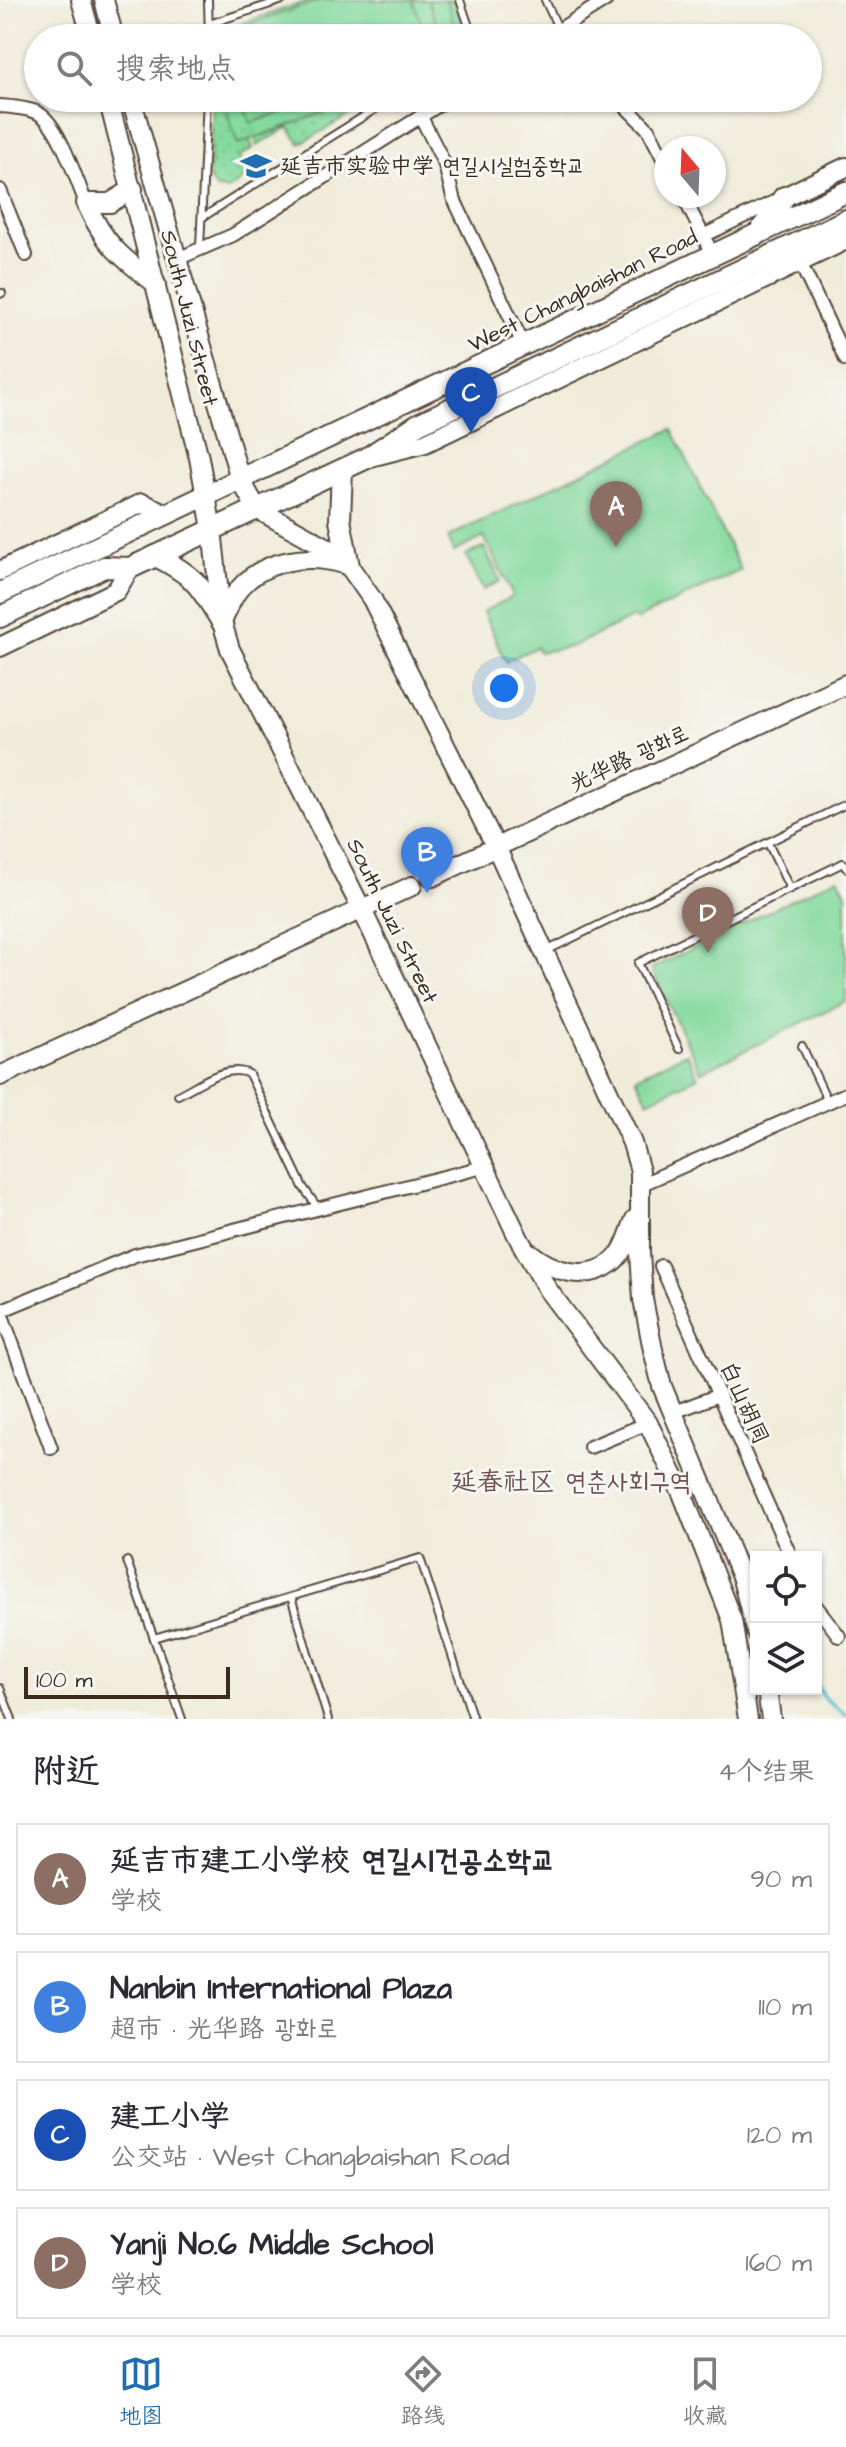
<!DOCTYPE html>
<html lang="zh">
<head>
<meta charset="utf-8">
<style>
  body { margin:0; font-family:"Architects Daughter","LXGW WenKai TC","Poor Story",sans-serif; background:#f7f7f7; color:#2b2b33 }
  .controls { position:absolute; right:24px; bottom:24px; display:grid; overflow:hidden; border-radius:0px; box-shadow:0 2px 6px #0004 }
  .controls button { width:72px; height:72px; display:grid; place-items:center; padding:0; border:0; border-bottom:2px solid #e1e1e2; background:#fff; color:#2b2b33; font:40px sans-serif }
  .compass { position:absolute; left:654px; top:136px; width:72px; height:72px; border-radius:50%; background:#fff; box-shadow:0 2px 6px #0004; rotate:341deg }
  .scale { position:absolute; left:24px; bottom:20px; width:206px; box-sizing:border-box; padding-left:8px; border:4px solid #3b2a1e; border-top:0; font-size:22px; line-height:28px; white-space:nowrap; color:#3b2a1e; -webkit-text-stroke:6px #f6f6f2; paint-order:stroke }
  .you { position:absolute; left:504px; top:688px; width:28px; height:28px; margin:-20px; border:6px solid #fff; border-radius:50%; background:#1a73e8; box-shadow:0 0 0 12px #1a73e833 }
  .badge { display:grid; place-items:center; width:52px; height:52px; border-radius:50%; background:#1f6fb2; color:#fff; font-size:26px; font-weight:700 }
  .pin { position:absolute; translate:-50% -66px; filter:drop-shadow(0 2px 4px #0008) }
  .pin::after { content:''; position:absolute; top:42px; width:28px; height:24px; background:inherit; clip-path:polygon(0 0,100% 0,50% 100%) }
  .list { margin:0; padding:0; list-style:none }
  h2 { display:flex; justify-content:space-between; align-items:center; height:104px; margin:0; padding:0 32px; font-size:34px }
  h2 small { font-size:26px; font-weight:400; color:#7c7c81 }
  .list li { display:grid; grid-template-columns:52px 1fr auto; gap:24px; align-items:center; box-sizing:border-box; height:112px; margin:0 16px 16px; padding:0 16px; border:2px solid #e1e1e2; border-radius:0px }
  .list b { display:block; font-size:30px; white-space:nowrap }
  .list p { margin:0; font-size:26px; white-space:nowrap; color:#7c7c81 }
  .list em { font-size:26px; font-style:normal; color:#7c7c81 }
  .icon { flex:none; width:44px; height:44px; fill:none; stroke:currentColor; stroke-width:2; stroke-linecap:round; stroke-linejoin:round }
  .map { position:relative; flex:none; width:846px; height:1719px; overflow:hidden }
  .search { position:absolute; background:#fff; box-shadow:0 2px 6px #0004; left:24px; right:24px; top:24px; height:88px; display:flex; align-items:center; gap:20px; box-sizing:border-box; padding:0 28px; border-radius:44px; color:#7c7c81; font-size:30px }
  .sheet { height:616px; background:#fff }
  nav { display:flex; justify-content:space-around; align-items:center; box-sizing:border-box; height:112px; border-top:2px solid #e1e1e2; background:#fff; font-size:22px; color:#7c7c81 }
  nav a { display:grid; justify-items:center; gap:4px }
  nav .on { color:#1f6fb2 }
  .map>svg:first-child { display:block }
  .grass { fill:url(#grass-dots); stroke:#60825e; stroke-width:2 }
  .park { fill:url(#park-tufts); stroke:#60825e; stroke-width:2 }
  .pitch { fill:#85da9e; stroke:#60825e; stroke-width:2 }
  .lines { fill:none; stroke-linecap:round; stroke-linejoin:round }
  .stream { stroke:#51bdcc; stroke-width:4 }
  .lane-casing { stroke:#56473a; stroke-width:10 }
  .street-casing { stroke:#56473a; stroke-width:16 }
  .secondary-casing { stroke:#56473a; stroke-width:22 }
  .primary-casing { stroke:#56473a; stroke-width:24 }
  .lane { stroke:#fff; stroke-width:6 }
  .street { stroke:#fff; stroke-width:12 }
  .secondary { stroke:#fff; stroke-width:18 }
  .primary { stroke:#fff; stroke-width:20 }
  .labels { text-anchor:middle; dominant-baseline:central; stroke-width:6; stroke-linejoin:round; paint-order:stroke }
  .poi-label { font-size:22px; fill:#3b2a1e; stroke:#f6f6f2; text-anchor:start }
  .street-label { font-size:22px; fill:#3b2a1e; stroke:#f6f6f2 }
  .quarter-label { font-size:26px; fill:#705054; stroke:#f6f6f2 }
</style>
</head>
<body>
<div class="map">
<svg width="846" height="1719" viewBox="0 0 846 1719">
  <defs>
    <pattern id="grass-dots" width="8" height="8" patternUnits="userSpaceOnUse" patternTransform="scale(2)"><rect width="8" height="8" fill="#85da9e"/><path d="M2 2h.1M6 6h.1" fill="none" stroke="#74bb88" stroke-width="1.8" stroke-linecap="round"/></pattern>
    <pattern id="park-tufts" width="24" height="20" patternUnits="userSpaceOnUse" patternTransform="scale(2)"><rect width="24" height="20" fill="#85da9e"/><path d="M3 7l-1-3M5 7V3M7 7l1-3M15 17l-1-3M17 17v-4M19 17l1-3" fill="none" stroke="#74bb88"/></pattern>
  </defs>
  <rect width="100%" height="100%" fill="#f6f6f2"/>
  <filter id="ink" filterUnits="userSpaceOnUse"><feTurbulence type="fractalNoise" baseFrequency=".0125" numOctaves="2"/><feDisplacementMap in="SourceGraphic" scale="16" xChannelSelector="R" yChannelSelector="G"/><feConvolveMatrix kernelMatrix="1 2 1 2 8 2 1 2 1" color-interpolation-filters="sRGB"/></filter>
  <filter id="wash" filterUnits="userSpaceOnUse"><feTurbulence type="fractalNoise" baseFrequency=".006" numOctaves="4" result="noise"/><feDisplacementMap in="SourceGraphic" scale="32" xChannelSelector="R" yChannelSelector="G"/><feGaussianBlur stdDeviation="1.8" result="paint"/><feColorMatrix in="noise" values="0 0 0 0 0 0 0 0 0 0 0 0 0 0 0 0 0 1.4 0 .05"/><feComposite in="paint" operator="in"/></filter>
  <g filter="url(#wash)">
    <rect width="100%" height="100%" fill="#f0ecda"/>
    <!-- grass -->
    <g class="grass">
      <path d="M212,98H222L238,144L250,140L253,148L239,157L249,175L228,190L216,189L209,179Z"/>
      <path d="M346,104L350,115L300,144L289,127L257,146L255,138Z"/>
    </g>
    <!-- park -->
    <g class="park">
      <path d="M311,0H453L467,38H215L218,31Z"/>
      <path d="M222,98H379L350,115L346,104L238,144Z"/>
    </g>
    <!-- pitch -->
    <g class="pitch">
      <path d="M321,0H413L426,38H222L221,34Z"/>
      <path d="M428,0H446L454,24L438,29Z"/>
      <path d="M242,98H323L251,123Z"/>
      <path d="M672,429L741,570L636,620L634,617L571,647L539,652L536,647L506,662L483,612L513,596L484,537L454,552L448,537Z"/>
      <path d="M484,547L500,581L483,590L466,555Z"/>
      <path d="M838,877L846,893V1001L701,1072L651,969Z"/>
      <path d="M686,1053L698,1077L648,1101L636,1077Z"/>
    </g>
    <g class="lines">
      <!-- stream -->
      <path class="stream" d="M816,1684L823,1697L846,1715"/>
    </g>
  </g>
  <g filter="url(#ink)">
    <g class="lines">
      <!-- lane casing -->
      <g class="lane-casing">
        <g id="lane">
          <path d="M208,0L209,38"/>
          <path d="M460,0L473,38"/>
          <path d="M545,0L559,30"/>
          <path d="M209,24L283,0"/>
          <path d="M203,217L393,98"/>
          <path d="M200,247L207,98"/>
          <path d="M0,294L2,293"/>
          <path d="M768,843L790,889"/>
          <path d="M548,950L846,804"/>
          <path d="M802,1046L828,1102"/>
          <path d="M679,1049L638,963L843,863L846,868"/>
          <path d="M178,1095C198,1085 227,1063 249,1074L303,1187L318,1208"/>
          <path d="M127,1561L182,1719"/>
          <path d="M291,1597L328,1719"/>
          <path d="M154,1638L420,1558L473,1719"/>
          <path d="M0,1688L12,1719"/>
        </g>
      </g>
      <!-- street casing -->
      <g class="street-casing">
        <g id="street">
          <path d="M546,38L606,0"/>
          <path d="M617,98L648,129L666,164"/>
          <path d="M0,106C11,107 28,108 38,113C59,123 77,182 86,203"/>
          <path d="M421,117L445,165L453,197L524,346"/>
          <path d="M0,190L26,255"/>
          <path d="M683,196L713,255"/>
          <path d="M703,236L778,200"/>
          <path d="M797,256L846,360"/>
          <path d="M175,260L233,235L450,98"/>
          <path d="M640,1185L846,1094"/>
          <path d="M661,1266L791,1557"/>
          <path d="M0,1310L51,1448"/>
          <path d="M0,1311L135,1255L483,1167"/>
          <path d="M674,1412L719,1395"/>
          <path d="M590,1447L648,1423"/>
          <path d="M816,1606L839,1636"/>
        </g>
      </g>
      <!-- secondary casing -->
      <g class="secondary-casing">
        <g id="secondary">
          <path d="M81,0L92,38"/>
          <path d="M104,0L114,38"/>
          <path d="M108,98L199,458L212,529L222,622L230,649L362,910L519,1239L548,1290L648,1423L682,1493L732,1620L748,1719"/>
          <path d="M131,98L240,479L257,509L337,553L347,563L372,599L496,847L632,1143L640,1171V1253L643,1299L653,1350L662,1386L742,1579L756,1632"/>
          <path d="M133,189L110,203H86C104,244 121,257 156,284"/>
          <path d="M784,197L846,167"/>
          <path d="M374,456L425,443L846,240"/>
          <path d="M0,571L142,503L167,514"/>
          <path d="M222,622C227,611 231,599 239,589C263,560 308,553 343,564"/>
          <path d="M0,647L116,591L130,568"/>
          <path d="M432,877L846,684"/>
          <path d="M0,1076L412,886"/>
          <path d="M530,1253C552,1271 586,1282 611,1263C625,1253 629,1234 635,1219"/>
          <path d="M767,1689L771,1719"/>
        </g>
      </g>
      <!-- primary casing -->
      <g class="primary-casing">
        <g id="primary">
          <path d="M761,230L784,197"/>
          <path d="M342,470L340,520L349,566"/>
          <path d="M156,556C196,577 199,584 222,622"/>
          <path d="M0,593L846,192"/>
          <path d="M0,617L104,567L130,568L367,458L418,424L846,220"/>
        </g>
      </g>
      <!-- lane -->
      <use href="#lane" class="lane"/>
      <!-- street -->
      <use href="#street" class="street"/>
      <!-- secondary -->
      <use href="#secondary" class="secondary"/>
      <!-- primary -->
      <use href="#primary" class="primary"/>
    </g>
  </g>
  <!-- icons -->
  <defs>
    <g id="school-bare" transform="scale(2.4)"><path d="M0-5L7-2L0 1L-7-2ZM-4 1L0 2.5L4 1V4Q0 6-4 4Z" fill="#1f6fb2" stroke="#f6f6f2" stroke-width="2.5" paint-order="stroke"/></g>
  </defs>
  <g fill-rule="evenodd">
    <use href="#school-bare" x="256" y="166"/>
  </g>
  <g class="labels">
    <!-- poi labels -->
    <g class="poi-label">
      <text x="280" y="166">延吉市实验中学 연길시실험중학교</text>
    </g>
    <!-- street labels -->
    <g class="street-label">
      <text transform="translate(583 291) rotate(-26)">West Changbaishan Road</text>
      <text transform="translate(189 318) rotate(76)">South Juzi Street</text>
      <text transform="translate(629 759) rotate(-25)">光华路 광화로</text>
      <text transform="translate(392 921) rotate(64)">South Juzi Street</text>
      <text transform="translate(744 1403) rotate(66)">白山胡同</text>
    </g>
    <!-- quarter labels -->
    <g class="quarter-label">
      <text x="571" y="1482">延春社区 연춘사회구역</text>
    </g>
  </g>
</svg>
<div class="controls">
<button><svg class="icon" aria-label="locate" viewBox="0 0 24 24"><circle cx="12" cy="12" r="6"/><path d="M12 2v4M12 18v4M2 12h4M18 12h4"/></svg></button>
<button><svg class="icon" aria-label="layers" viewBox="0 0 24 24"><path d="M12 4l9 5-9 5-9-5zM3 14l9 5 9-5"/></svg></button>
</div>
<svg class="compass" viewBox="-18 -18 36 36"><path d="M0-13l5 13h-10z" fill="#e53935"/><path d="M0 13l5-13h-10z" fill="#7c7c81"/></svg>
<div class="scale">100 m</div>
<div class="you"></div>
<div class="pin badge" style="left:616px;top:547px;background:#8d6e63">A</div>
<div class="pin badge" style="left:427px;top:893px;background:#3f7fe0">B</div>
<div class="pin badge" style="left:471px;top:433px;background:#1a4fb4">C</div>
<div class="pin badge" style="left:708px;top:953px;background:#8d6e63">D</div>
<div class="search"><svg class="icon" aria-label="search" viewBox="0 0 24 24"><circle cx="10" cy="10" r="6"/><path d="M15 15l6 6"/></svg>搜索地点</div>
</div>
<section class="sheet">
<h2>附近<small>4个结果</small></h2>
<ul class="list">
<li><span class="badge" style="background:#8d6e63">A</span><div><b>延吉市建工小学校 연길시건공소학교</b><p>学校</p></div><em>90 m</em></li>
<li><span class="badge" style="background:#3f7fe0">B</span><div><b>Nanbin International Plaza</b><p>超市 · 光华路 광화로</p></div><em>110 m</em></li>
<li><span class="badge" style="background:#1a4fb4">C</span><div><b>建工小学</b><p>公交站 · West Changbaishan Road</p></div><em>120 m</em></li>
<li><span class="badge" style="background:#8d6e63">D</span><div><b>Yanji No.6 Middle School</b><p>学校</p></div><em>160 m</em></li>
</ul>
</section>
<nav>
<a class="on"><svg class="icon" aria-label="map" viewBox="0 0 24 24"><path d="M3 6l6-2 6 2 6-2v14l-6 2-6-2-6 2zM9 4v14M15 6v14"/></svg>地图</a>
<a><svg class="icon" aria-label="directions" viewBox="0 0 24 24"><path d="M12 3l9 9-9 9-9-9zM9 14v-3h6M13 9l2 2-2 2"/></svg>路线</a>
<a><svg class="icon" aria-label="saved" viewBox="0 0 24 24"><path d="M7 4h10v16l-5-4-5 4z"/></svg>收藏</a>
</nav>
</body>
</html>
